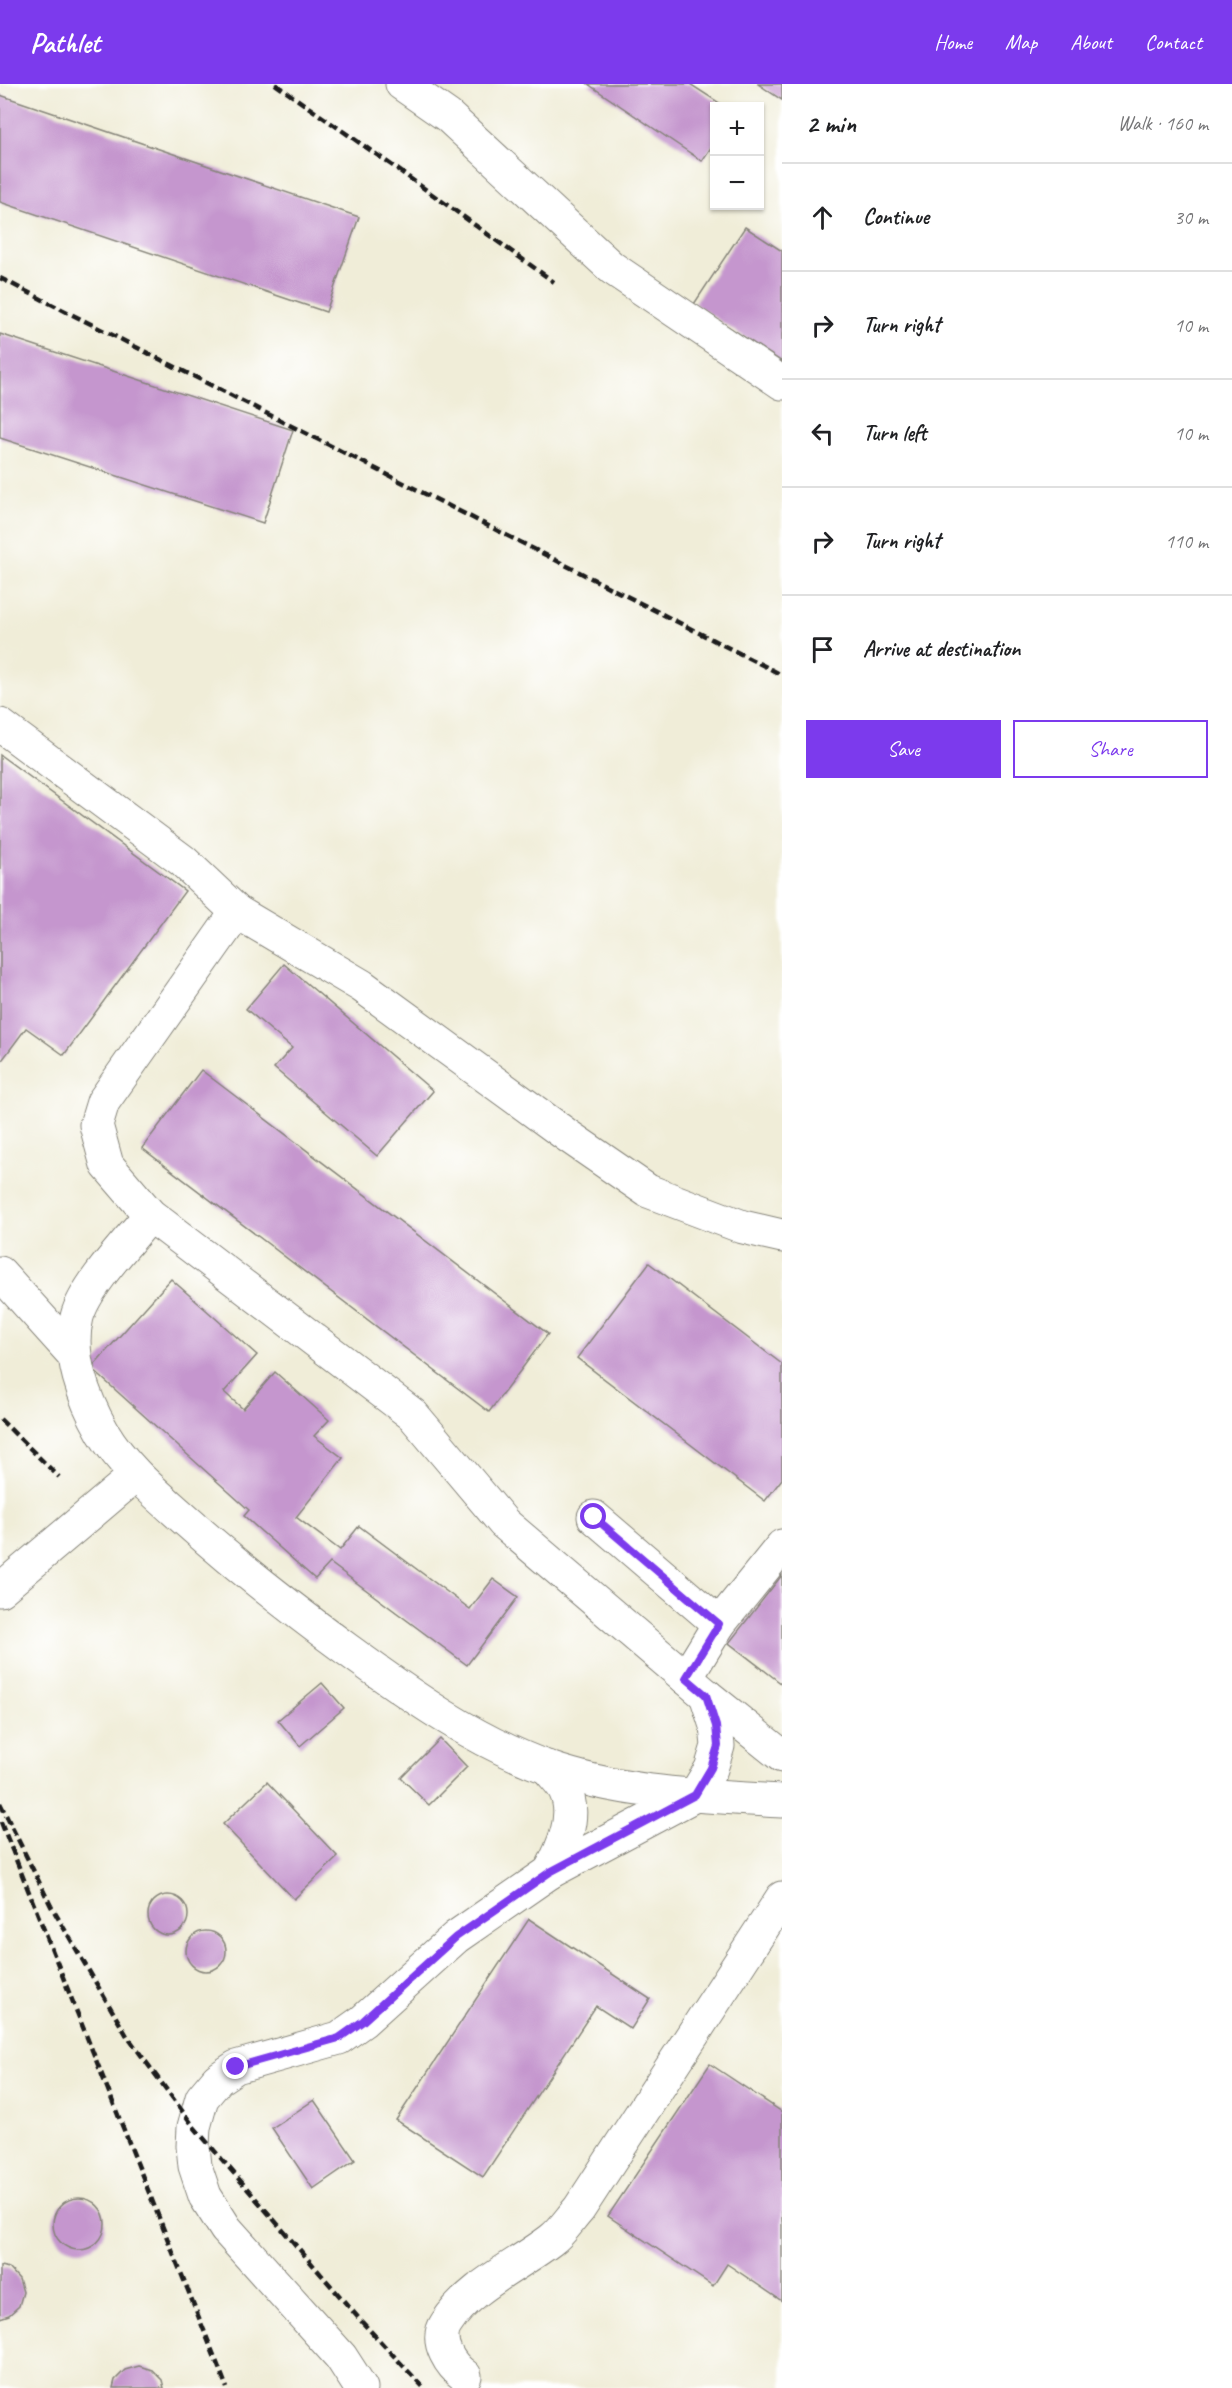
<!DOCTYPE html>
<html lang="en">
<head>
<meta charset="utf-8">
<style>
  body { margin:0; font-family:Caveat,sans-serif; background:#f6f6f6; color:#202124 }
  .controls { position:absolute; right:18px; top:18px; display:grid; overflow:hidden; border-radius:0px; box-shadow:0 2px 4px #0004 }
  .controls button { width:54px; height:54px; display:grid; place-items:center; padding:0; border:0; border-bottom:2px solid #e0e0e0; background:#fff; color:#202124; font:30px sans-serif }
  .stop { position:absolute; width:18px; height:18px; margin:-14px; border:4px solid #7c3aed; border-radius:50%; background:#fff }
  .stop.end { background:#7c3aed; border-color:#fff; box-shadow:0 2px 6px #0008 }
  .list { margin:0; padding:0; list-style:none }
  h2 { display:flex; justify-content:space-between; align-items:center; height:78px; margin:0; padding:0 24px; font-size:26px }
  h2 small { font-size:20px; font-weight:400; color:#757577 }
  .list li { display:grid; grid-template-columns:39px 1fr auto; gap:18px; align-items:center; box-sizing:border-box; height:108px; padding:0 24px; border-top:2px solid #e0e0e0 }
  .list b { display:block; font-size:22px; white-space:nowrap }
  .list em { font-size:20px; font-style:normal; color:#757577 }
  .actions { display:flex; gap:12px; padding:18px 24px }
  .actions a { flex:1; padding:14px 0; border:2px solid #7c3aed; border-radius:0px; text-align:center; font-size:21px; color:#7c3aed }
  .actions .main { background:#7c3aed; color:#fff }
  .icon { flex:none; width:33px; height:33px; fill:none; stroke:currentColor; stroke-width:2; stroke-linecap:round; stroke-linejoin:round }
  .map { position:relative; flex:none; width:782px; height:2304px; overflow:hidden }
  header { display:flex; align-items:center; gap:36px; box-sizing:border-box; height:84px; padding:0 30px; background:#7c3aed; color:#fff }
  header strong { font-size:28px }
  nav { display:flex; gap:33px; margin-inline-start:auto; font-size:21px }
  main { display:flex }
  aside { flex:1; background:#fff }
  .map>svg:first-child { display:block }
  .building { fill:#c596ce }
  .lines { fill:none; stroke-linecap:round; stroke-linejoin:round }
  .minor-casing { stroke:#86847a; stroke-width:35 }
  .minor { stroke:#fff; stroke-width:33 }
  .rail { stroke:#1c1c1c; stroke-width:4.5; stroke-dasharray:9 4.5; stroke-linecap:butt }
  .route { stroke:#7c3aed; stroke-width:8 }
</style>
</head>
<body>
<header>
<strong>Pathlet</strong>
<nav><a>Home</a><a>Map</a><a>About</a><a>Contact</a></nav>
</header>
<main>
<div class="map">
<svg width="782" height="2304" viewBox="0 0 782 2304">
  <rect width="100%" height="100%" fill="#fff"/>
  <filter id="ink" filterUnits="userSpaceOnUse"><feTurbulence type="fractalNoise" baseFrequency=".0167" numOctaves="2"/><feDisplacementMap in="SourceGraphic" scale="12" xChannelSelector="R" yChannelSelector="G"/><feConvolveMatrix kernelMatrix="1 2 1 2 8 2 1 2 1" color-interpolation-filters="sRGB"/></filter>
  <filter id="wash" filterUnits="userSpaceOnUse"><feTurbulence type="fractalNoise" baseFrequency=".008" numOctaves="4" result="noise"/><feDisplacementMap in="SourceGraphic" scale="24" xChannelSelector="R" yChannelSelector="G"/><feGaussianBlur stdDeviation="1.35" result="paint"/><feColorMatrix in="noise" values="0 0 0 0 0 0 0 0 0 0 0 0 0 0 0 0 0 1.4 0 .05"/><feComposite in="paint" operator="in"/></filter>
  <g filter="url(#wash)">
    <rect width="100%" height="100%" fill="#f0edd8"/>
    <g id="blocks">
      <!-- building -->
      <g class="building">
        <path d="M588,0H690L724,22H714V59L702,77Z"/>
        <path d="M758,0H782V16Z"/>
        <path d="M0,11L359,133L326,228L0,118Z"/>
        <path d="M745,143L782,167V278L694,220Z"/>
        <path d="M0,250L293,346L263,439L0,354Z"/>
        <path d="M0,671L185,807L64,971L26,944L0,979Z"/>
        <path d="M284,880L433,1007L377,1072L274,984L292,964L246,925Z"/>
        <path d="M201,986L548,1250L489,1328L142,1064Z"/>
        <path d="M649,1179L782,1280V1395L765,1417L577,1274Z"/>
        <path d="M171,1195L257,1271L224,1308L243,1325L275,1288L329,1336L314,1352L343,1374L296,1433L340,1466L359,1442L470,1525L493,1495L518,1513L467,1581L330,1479L315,1495L244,1432L249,1426L91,1284Z"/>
        <path d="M782,1491V1600L729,1559Z"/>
        <path d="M322,1599L344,1624L300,1662L278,1636Z"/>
        <path d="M440,1655L467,1683L429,1721L401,1694Z"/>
        <path d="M267,1698L338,1773L294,1815L223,1740Z"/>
        <circle cx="168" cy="1831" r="20"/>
        <path d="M529,1835L650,1915L631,1945L596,1922L483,2093L396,2036Z"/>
        <circle cx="206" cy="1867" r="20"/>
        <path d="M710,1980L782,2028V2217L727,2180L713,2202L608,2132Z"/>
        <path d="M314,2016L355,2076L313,2105L272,2044Z"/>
        <circle cx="79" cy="2140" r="26"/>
        <path d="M0,2182L9,2184L19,2195L23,2208L19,2222L9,2231L0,2234Z"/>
        <path d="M139,2282L152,2286L162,2296L164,2304H113L115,2296L125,2286Z"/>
      </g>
    </g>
  </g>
  <g filter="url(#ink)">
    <use href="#blocks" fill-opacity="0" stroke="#86847a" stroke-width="1.5"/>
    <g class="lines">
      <!-- minor casing -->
      <g class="minor-casing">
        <g id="minor">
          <path d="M402,0L448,32L612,184L782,299"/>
          <path d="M0,641L183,777L237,828L362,902L568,1052L648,1107L743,1143L782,1152"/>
          <path d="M237,828L103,1018L96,1041L107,1081L150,1131L413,1331L504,1439L706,1611L782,1672"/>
          <path d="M150,1131C129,1157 85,1202 77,1233C67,1271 84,1315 103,1348C124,1384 159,1412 189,1439C239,1484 292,1525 345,1564C408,1610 475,1658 549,1684C623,1710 704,1712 782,1717"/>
          <path d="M0,1189L74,1271"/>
          <path d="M594,1433L719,1540"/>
          <path d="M0,1506L136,1391"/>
          <path d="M686,1594L719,1540L782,1462"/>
          <path d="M547,1683C552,1690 561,1698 565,1706C578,1733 562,1765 550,1788"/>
          <path d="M465,2292C451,2282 434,2258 446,2240C469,2203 517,2182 551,2156C562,2148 570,2135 579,2125L782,1814"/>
          <path d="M361,2304L341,2273L226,2145L205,2112L195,2082L193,2062L194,2043L202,2014L218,1995L236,1983L339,1954L363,1937L456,1853L550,1788L695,1711L711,1685L718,1662L716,1642L706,1611"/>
        </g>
      </g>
      <!-- minor -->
      <use href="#minor" class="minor"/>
      <!-- rail -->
      <g class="rail">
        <path d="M275,0L393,82L554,198"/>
        <path d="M0,194L782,591"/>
        <path d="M0,1335L59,1393"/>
        <path d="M0,1719L51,1822L127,1952L194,2043L362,2238L424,2304"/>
        <path d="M1,1738L227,2304"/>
      </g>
    </g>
  </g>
  <g class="lines" filter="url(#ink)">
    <!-- route -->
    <path class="route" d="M236,1983L339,1954L363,1937L456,1853L550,1788L695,1711L711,1684L718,1662L716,1642L706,1611L686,1594L719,1540L594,1433"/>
  </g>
</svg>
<div class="controls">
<button>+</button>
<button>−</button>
</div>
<div class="stop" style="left:594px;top:1433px"></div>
<div class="stop end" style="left:236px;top:1983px"></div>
</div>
<aside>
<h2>2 min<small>Walk · 160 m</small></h2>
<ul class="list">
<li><svg class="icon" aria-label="ahead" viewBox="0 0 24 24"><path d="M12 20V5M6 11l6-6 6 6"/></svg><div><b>Continue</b></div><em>30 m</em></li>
<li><svg class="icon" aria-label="right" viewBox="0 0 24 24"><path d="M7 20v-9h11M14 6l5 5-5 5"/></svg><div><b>Turn right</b></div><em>10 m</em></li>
<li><svg class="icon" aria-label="left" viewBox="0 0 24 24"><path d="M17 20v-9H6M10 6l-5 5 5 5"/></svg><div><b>Turn left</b></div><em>10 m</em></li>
<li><svg class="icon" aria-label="right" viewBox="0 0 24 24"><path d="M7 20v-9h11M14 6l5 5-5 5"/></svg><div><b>Turn right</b></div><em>110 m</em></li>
<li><svg class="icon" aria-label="arrive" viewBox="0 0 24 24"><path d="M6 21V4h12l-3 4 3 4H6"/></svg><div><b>Arrive at destination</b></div></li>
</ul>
<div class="actions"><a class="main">Save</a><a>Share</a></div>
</aside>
</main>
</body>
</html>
